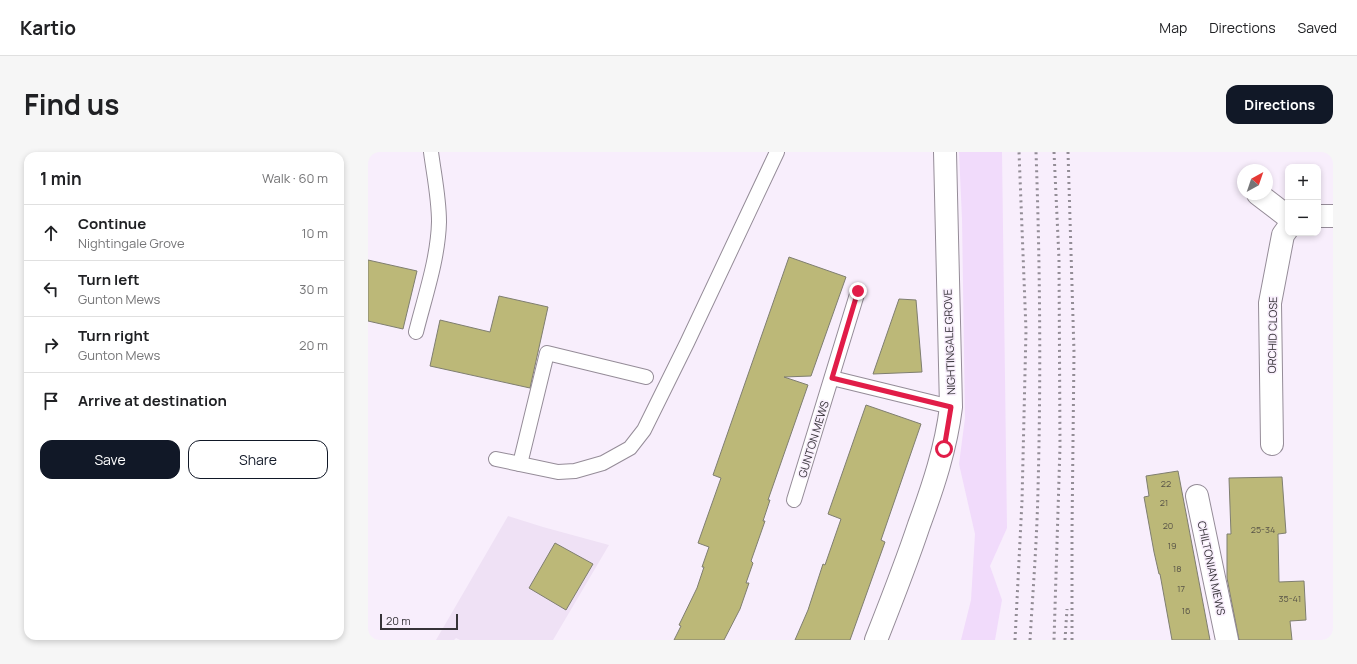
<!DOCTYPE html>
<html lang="en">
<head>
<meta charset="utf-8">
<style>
  body { margin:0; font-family:Manrope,sans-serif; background:#f6f6f6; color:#202124 }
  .controls { position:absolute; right:12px; top:12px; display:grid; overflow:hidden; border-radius:8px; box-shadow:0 2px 6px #0003 }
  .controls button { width:36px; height:36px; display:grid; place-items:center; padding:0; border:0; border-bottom:1px solid #e0e0e0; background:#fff; color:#202124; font:20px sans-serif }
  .compass { position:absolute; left:869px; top:12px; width:36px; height:36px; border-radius:50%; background:#fff; box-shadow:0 2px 6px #0003; rotate:40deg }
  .scale { position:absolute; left:12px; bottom:10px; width:78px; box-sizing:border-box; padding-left:4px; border:2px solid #363338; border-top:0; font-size:11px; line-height:14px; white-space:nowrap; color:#363338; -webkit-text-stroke:3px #f8eefc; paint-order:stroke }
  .stop { position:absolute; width:12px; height:12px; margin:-9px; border:3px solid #e11d48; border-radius:50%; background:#fff }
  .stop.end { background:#e11d48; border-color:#fff; box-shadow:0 1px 4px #0008 }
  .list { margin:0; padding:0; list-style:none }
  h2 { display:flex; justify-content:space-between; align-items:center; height:52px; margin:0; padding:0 16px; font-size:17px }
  h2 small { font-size:13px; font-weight:400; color:#757577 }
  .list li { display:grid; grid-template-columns:26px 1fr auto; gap:12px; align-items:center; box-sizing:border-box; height:56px; padding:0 16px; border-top:1px solid #e0e0e0 }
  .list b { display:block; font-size:15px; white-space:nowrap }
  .list p { margin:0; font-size:13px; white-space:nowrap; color:#757577 }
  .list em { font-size:13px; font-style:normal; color:#757577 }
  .actions { display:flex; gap:8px; padding:12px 16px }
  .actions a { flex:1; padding:9px 0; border:1px solid #111827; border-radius:12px; text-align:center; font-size:14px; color:#111827 }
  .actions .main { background:#111827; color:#fff }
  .icon { flex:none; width:22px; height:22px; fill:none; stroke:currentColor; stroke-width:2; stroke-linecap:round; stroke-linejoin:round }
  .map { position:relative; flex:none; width:965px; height:488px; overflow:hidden; border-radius:12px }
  header { display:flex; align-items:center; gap:24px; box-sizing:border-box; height:56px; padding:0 20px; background:#fff; border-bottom:1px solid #e0e0e0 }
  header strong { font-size:19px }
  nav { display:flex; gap:22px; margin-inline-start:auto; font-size:14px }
  .intro { display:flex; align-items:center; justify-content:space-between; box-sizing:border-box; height:96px; padding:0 24px }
  h1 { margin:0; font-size:28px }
  .button { padding:10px 18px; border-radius:12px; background:#111827; color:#fff; font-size:14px; font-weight:700 }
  main { display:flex; gap:24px; padding:0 24px }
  aside { flex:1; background:#fff; border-radius:12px; box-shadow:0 2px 6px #0003 }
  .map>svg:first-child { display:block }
  .built { fill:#efe1f5 }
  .green { fill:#f1dbfb }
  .building { fill:#bcb878; stroke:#7f7e70 }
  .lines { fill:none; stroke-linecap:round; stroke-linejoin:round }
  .service-casing { stroke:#958c98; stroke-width:16 }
  .minor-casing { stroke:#958c98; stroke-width:24 }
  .service { stroke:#fff; stroke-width:14 }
  .minor { stroke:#fff; stroke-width:22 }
  .rail { stroke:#938d96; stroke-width:3; stroke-dasharray:2 4; stroke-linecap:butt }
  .route { stroke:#e11d48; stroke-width:5 }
  .labels { text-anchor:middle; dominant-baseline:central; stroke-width:3; stroke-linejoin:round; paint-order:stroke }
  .number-label { font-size:9px; fill:#585448 }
  .street-label { font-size:11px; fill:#363338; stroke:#f8eefc }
</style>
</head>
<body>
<header>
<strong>Kartio</strong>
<nav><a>Map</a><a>Directions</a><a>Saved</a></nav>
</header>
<div class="intro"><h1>Find us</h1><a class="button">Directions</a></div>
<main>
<aside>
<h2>1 min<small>Walk · 60 m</small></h2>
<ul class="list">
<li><svg class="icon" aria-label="ahead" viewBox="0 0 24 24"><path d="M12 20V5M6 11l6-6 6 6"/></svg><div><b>Continue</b><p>Nightingale Grove</p></div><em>10 m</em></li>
<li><svg class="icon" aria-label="left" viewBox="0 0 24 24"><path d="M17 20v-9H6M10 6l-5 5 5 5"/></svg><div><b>Turn left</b><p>Gunton Mews</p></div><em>30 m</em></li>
<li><svg class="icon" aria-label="right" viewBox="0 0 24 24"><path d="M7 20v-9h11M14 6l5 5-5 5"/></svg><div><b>Turn right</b><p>Gunton Mews</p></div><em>20 m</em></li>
<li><svg class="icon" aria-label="arrive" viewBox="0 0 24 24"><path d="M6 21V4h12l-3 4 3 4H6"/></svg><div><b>Arrive at destination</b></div></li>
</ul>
<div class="actions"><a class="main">Save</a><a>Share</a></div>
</aside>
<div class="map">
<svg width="965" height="488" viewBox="0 0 965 488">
  <rect width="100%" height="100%" fill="#f8eefc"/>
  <!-- built -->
  <path class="built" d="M140,364L175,375L241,393L185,488H92L88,486L86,488H68Z"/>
  <!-- green -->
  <path class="green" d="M591,0H634L639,376L622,414L634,448L627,488H593L603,448L607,382L591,312L597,266L594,67Z"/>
  <!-- building -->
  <g class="building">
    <path d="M421,105L478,125L443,224L416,225L440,233L400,348H402L395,369H397L383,409L385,411L378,431H381L372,457L356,488H306L313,474L311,473L329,436L336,415H334L341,395L330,391L353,326L345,323Z"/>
    <path d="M0,108L49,119L35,177L0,169Z"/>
    <path d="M131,144L180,155L162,236L62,214L72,168L122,180Z"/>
    <path d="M531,147L548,148L554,220L505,222Z"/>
    <path d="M498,253L553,272L513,388L517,390L482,488H427L440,458L455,412L457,413L473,367L460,362Z"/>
    <path d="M810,319L818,361L842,488H804L792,422H791L786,400L776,345L781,344L778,324Z"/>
    <path d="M914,325L918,381L910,382L911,430L936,429L938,468L922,469L924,488H871L859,426V382H863L861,326Z"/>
    <path d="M187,391L225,412L198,458L161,436Z"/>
  </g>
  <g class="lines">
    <!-- service casing -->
    <g class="service-casing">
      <g id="service">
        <path d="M48,180C57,144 70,107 71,70C71,46 66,23 63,0"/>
        <path d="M464,226L583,255"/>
        <path d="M128,307L190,320L207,319L235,311L262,296L276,278L319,191L409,0"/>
        <path d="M152,312L179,201L278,225"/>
        <path d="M426,348L490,139"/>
      </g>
    </g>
    <!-- minor casing -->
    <g class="minor-casing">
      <g id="minor">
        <path d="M890,42L920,65"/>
        <path d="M950,64H965"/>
        <path d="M904,292L902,151L915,83L920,76"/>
        <path d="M829,344L859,488"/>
        <path d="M508,488C523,450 538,412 551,373C565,335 578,296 583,255L577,0"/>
      </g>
    </g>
    <!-- service -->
    <use href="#service" class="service"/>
    <!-- minor -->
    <use href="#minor" class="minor"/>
    <!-- rail -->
    <g class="rail">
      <path d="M686,0L691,107L692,294L686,488"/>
      <path d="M700,0L706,200L704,379V488"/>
      <path d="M647,488L654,349L658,178L651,0"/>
      <path d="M662,488C665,438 669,387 670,337C673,224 672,112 668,0"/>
      <path d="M697,488L699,457"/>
    </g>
  </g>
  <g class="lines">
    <!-- route -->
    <path class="route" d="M490,139L464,226L583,255L576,297"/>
  </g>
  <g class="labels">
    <!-- number labels -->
    <g class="number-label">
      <text x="798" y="331">22</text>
      <text x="796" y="350">21</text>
      <text x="800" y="373">20</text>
      <text x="895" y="377">25-34</text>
      <text x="804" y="393">19</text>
      <text x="809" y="416">18</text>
      <text x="813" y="436">17</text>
      <text x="922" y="446">35-41</text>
      <text x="818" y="458">16</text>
    </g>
    <!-- street labels -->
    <g class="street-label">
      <text transform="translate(904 183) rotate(-89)">ORCHID CLOSE</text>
      <text transform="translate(581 190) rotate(-92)">NIGHTINGALE GROVE</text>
      <text transform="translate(445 287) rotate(-73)">GUNTON MEWS</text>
      <text transform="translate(844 416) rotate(78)">CHILTONIAN MEWS</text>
    </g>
  </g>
</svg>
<div class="controls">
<button>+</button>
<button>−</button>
</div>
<svg class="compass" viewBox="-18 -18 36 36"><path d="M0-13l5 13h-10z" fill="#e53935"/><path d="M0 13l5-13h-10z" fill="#757577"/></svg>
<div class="scale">20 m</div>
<div class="stop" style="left:576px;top:297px"></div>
<div class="stop end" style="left:490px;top:139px"></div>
</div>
</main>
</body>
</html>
